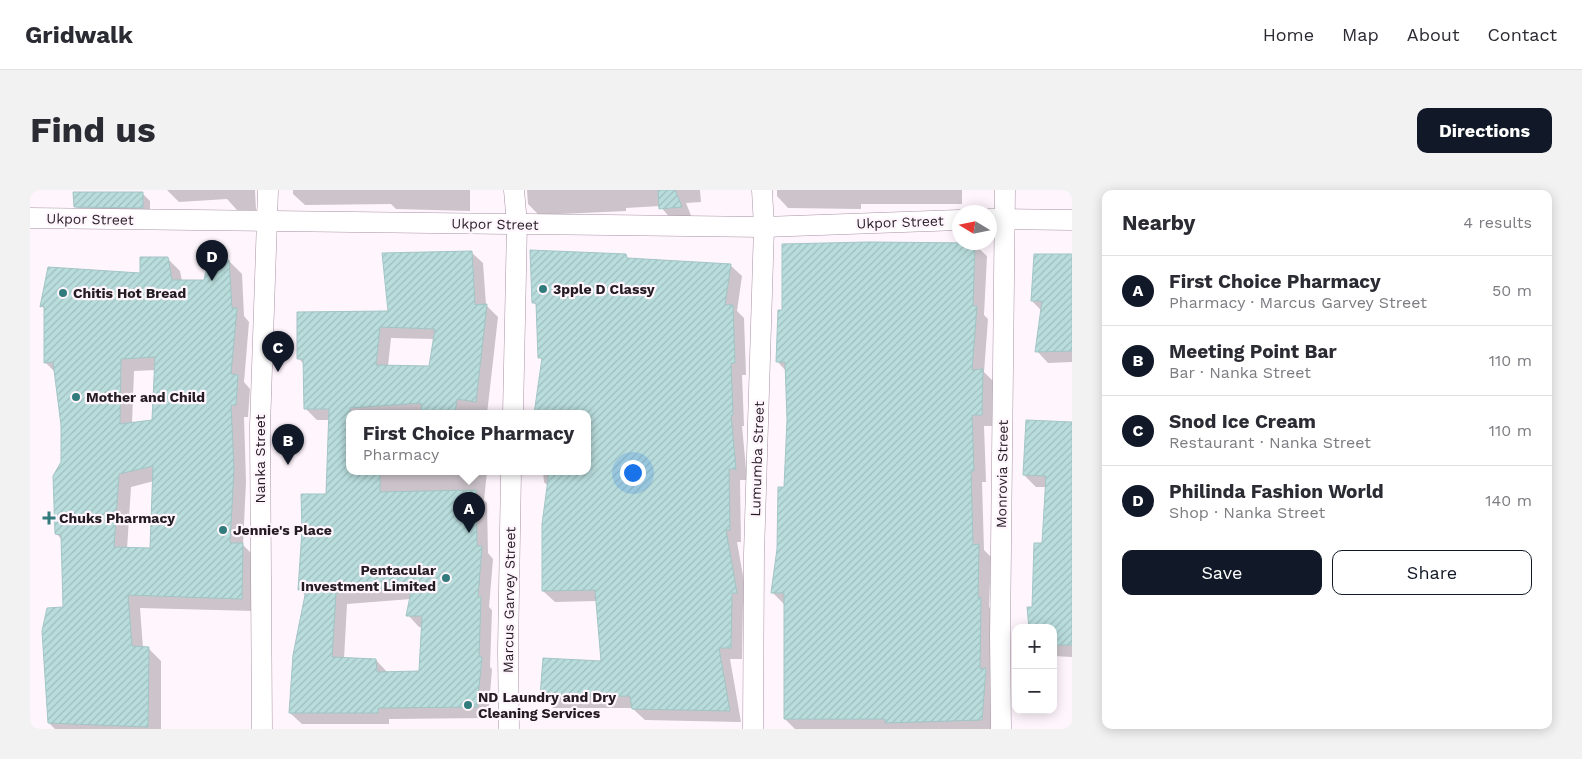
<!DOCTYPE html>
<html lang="en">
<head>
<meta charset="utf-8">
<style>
  body { margin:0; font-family:"Work Sans",sans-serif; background:#f2f2f3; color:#2b2b33 }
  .controls { position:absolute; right:15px; bottom:15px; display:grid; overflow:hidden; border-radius:10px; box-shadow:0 2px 12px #0003 }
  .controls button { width:45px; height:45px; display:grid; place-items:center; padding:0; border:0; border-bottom:1px solid #e1e1e2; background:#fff; color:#2b2b33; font:25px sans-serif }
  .compass { position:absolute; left:922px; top:15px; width:45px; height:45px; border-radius:50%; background:#fff; box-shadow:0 2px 12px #0003; rotate:280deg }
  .you { position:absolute; left:602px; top:282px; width:18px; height:18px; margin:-12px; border:4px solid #fff; border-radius:50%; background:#1a73e8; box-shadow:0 0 0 8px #1a73e833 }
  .badge { display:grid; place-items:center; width:32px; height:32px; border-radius:50%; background:#111827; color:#fff; font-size:16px; font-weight:700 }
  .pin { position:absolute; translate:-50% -41px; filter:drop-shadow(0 1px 2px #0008) }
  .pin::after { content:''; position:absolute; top:26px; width:18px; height:15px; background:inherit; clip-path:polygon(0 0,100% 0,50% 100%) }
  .popup { position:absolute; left:316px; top:220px; width:245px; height:65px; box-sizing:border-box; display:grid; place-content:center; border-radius:10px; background:#fff; filter:drop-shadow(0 1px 4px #0005); font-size:16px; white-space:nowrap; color:#7c7c81 }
  .popup b { font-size:19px; color:#2b2b33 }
  .popup::after { content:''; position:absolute; left:50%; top:100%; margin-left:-10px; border:10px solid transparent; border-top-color:#fff }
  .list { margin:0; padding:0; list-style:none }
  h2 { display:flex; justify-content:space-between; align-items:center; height:65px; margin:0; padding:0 20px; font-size:21px }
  h2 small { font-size:16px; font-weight:400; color:#7c7c81 }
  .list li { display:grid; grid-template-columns:32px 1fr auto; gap:15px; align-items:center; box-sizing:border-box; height:70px; padding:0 20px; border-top:1px solid #e1e1e2 }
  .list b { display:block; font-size:19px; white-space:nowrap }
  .list p { margin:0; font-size:16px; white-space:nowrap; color:#7c7c81 }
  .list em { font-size:16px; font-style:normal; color:#7c7c81 }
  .actions { display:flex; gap:10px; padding:15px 20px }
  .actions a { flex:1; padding:11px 0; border:1px solid #111827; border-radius:10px; text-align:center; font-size:18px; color:#111827 }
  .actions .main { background:#111827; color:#fff }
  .map { position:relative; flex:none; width:1042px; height:539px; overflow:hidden; border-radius:10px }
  header { display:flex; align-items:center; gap:30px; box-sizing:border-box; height:70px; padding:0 25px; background:#fff; border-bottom:1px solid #e1e1e2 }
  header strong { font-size:24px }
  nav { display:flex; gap:28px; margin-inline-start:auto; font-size:18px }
  .intro { display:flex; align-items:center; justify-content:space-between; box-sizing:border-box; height:120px; padding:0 30px }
  h1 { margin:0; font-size:35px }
  .button { padding:12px 22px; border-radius:10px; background:#111827; color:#fff; font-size:18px; font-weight:700 }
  main { display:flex; gap:30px; padding:0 30px }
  aside { flex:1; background:#fff; border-radius:10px; box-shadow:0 2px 12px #0003 }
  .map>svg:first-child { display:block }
  .shadow { fill:#0003; fill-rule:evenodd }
  .building { fill:url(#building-hatch); stroke:#a2c5c5; fill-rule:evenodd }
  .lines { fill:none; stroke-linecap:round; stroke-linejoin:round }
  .street-casing { stroke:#a992a5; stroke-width:21 }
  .street { stroke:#fff; stroke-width:20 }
  .poi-dot { fill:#327b7c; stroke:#fff5fd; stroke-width:2 }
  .labels { text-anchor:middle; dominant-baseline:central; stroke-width:4.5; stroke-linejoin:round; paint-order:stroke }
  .street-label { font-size:14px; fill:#241c23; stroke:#fff5fd }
  .poi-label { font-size:14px; font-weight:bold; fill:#241c23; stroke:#fff5fd; text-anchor:start }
</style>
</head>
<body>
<header>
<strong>Gridwalk</strong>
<nav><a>Home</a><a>Map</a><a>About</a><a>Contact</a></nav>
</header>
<div class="intro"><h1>Find us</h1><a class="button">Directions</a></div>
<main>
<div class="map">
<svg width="1042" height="539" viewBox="0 0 1042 539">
  <defs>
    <pattern id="building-hatch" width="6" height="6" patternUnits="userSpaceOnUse" patternTransform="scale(1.25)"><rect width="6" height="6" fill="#b9dddd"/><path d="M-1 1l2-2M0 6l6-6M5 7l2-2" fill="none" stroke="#9fbdbd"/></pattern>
  </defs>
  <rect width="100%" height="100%" fill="#fff5fd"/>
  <!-- shadow -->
  <g class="shadow">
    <path d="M137,0H225L226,20H207L197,9L149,12Z"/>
    <path d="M263,0H440V21L366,19L361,14L275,15L263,4Z"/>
    <path d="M497,0H670L671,12L656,13L662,28L641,29L630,16L596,18V21L509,25L498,14Z"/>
    <path d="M747,0H932V14H831V19L758,18L747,6Z"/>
    <path d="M112,3L120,11V25L53,24L45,16Z"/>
    <path d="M945,55L957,66L954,125L958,129L954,182L964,192V236H954L956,292H952L954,360L961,367L959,417L963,421L964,539H765L755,529L754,414L742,402L756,298L758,230L756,181L747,171Z"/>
    <path d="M441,62L453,73L456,115L468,127L457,224H320V282H457L454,310L457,313L458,363L463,369L459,417L462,420L460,477L462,479L458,528L359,529V534H272L260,523L276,406L270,400L297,305L300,230H287L276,219L274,174L269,169L359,122ZM361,148L405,149L400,177L358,176ZM381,409L378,425L389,437H393L391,482H357L346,470L314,469L317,414Z"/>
    <path d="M595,65L600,70L700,75L712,86L707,121L714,128L716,185H712L714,236H712L717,290H710L711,352H707L718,414H713L712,469H700L711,532L615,530L602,518H523L511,506L572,473L567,411L525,412L513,401L518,296L514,292L513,282H558V224H506L513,171L510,167L508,116L503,112Z"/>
    <path d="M1042,66V172L1018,173L1007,161L1012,121L1002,111Z"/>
    <path d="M137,68L150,81L152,91H175L199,71L212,84L214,126L219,132L214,192L220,199L218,227H214L216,292L213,355L225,367L224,421L110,418L113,458H118L131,471V539H25L19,533L34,419L32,350L26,343L32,273V235L26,183L15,172V119L12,116L111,84ZM126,180L123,232L102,234L104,181ZM124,291L121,359H97L101,297Z"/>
    <path d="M1042,233V467L1023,466V438L1003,418L1013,354L1017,297H1006L994,285Z"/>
  </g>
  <!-- building -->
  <g class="building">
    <path d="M628,0H645L652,17L629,19Z"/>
    <path d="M43,2H113V18L44,17Z"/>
    <path d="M839,52L945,53L943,116H947L942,180L953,179L952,225H942L944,281H941L943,355L949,354L948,408L951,407L950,479L956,478L952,530L855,533V529H754V403H741L747,359L748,297H754L757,230L755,172H746L748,120H752V54Z"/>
    <path d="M500,60L596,64L597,68L701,74L695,115H703L705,173H701L703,225H701L706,279H699L700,340H696L707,403H702L701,458H689L700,521L602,519L600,506L510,507L513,468L571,471L565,400L512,401V334L519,282H558V224H504L512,168H508L506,113H502Z"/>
    <path d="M442,61L445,115L457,114L446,212L427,209L425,223H392L391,213L320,218V282H350V302L446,300L447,356H452L448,407H451L449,467H452L447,517L348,518V523H259L263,465L276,400H268L272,340L271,304H296L299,219H274L273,169H267V122L358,121L352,63ZM350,137L405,139L399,176L346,175ZM382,397L376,426H392L389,481L347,482L346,469L302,467L306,403Z"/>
    <path d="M1004,64H1042V161L1005,162L1012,111H1001Z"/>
    <path d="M110,67H138L142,90H174L178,71L199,70L202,118H207L201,184L208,185L206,215H201L204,279L200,353H213L212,409L98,405L102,456L119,457L118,537L18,533L12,441L17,418L33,417L31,345L25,344L23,286L31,272V235L23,172L14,173V116L10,117L18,77L110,83ZM125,167L122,230L90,234L91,169ZM123,276L120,358L84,357L89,284Z"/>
    <path d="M996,230L1042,232V455H1023V438H999L997,417H1002L1004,353H1012L1016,286L993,285Z"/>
  </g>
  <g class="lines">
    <!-- street casing -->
    <g class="street-casing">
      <g id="street">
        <path d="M0,28L734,37L929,30"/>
        <path d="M959,29L1042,30"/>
        <path d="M483,224L487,34L484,0"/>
        <path d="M232,539L230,237L238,0"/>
        <path d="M479,539L478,461L481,282"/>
        <path d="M723,539L724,364L734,37L732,0"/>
        <path d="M971,539L970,447L975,0"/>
      </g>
    </g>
    <!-- street -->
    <use href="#street" class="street"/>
  </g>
  <!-- markers -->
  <g class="poi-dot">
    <circle cx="513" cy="99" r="5"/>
    <circle cx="33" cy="103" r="5"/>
    <circle cx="46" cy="207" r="5"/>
    <path d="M16.5 320.5h5v5h5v5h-5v5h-5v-5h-5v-5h5z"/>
    <circle cx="193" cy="340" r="5"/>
    <circle cx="416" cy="388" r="5"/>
    <circle cx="438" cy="515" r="5"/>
  </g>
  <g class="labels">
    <!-- street labels -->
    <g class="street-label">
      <text transform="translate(60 29) rotate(1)">Ukpor Street</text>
      <text transform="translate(870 32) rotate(-2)">Ukpor Street</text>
      <text transform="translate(465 34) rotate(1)">Ukpor Street</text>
      <text transform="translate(230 269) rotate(-90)">Nanka Street</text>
      <text transform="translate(727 269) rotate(-88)">Lumumba Street</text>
      <text transform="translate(972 284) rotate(-89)">Monrovia Street</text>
      <text transform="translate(479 410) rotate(-89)">Marcus Garvey Street</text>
    </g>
    <!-- poi labels -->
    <g class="poi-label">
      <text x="523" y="99">3pple D Classy</text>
      <text x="43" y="103">Chitis Hot Bread</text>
      <text x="56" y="207">Mother and Child</text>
      <text x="29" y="328">Chuks Pharmacy</text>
      <text x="203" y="340">Jennie's Place</text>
      <text x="406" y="380" text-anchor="end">Pentacular<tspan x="406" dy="16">Investment Limited</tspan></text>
      <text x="448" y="507">ND Laundry and Dry<tspan x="448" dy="16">Cleaning Services</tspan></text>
    </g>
  </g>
</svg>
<div class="controls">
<button>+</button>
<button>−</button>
</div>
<svg class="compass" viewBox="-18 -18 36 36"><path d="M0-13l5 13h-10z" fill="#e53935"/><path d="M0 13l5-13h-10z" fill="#7c7c81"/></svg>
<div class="you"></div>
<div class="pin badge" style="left:439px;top:343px">A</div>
<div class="popup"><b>First Choice Pharmacy</b>Pharmacy</div>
<div class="pin badge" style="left:258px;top:275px">B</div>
<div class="pin badge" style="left:248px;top:182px">C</div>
<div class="pin badge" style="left:182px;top:91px">D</div>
</div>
<aside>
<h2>Nearby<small>4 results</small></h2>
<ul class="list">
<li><span class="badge">A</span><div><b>First Choice Pharmacy</b><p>Pharmacy · Marcus Garvey Street</p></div><em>50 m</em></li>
<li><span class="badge">B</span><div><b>Meeting Point Bar</b><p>Bar · Nanka Street</p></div><em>110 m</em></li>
<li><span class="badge">C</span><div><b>Snod Ice Cream</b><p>Restaurant · Nanka Street</p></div><em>110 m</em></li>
<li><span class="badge">D</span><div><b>Philinda Fashion World</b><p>Shop · Nanka Street</p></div><em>140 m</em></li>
</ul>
<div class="actions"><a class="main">Save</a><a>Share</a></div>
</aside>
</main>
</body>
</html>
